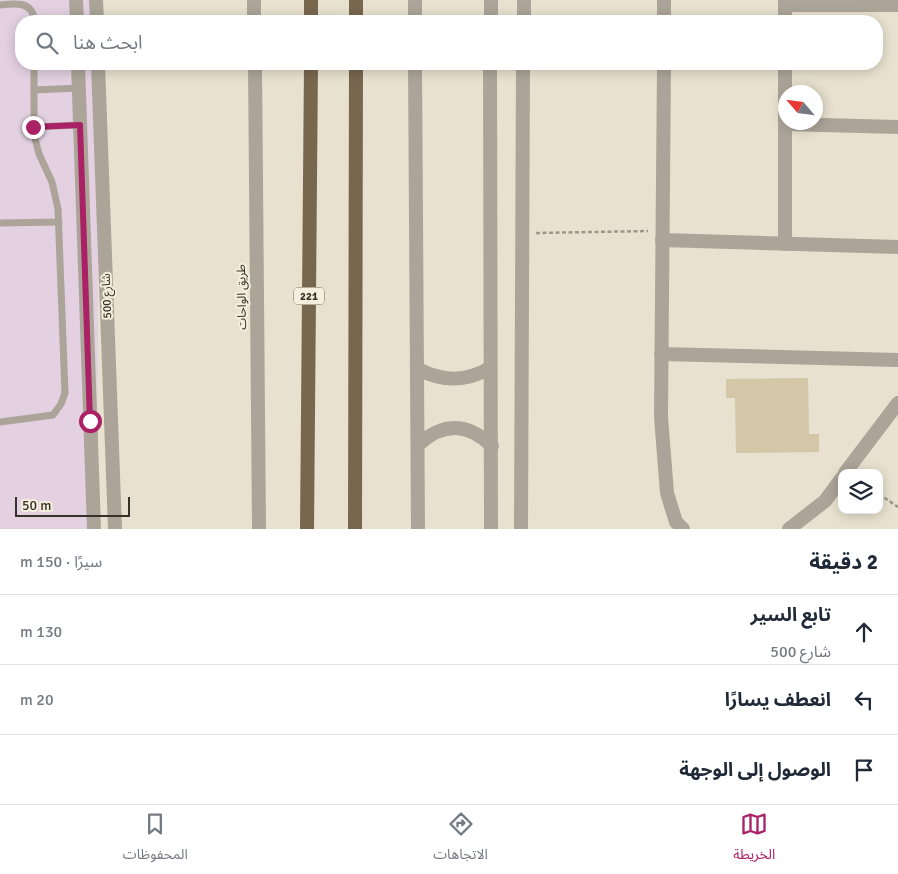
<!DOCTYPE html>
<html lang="ar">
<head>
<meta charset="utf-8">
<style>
  body { margin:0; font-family:Signika,"Noto Sans Arabic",sans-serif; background:#f2f2f3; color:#1f2937; direction:rtl }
  .controls { position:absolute; right:15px; bottom:15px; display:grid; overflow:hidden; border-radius:10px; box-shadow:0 2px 12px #0003 }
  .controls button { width:45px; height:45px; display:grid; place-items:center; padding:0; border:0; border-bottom:1px solid #e0e1e3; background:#fff; color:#1f2937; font:25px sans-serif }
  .compass { position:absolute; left:778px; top:85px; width:45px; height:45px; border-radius:50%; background:#fff; box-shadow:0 2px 12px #0003; rotate:298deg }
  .scale { position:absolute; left:15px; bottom:12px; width:115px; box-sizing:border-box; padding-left:5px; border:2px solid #35322b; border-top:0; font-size:14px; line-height:18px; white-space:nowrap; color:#35322b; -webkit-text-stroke:4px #f5eedc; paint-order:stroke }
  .stop { position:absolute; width:15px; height:15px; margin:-11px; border:4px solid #aa2165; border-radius:50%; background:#fff }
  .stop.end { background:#aa2165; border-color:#fff; box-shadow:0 1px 5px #0008 }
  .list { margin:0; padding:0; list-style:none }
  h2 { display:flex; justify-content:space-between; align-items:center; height:65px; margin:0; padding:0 20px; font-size:21px }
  h2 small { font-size:16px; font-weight:400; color:#747a83 }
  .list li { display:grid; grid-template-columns:32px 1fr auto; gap:15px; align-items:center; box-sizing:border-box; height:70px; padding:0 20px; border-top:1px solid #e0e1e3 }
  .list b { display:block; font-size:19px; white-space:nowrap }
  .list p { margin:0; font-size:16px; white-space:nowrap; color:#747a83 }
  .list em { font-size:16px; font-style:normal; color:#747a83 }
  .icon { flex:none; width:28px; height:28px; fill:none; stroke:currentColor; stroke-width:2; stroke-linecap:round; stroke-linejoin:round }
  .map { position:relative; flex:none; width:898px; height:529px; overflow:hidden; direction:ltr }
  .search { position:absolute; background:#fff; box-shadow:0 2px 12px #0003; left:15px; right:15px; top:15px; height:55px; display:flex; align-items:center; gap:12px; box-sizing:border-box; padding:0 18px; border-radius:20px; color:#747a83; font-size:19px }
  .sheet { height:275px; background:#fff }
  nav { display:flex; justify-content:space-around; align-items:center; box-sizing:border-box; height:70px; border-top:1px solid #e0e1e3; background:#fff; font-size:14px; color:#747a83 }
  nav a { display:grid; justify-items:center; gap:2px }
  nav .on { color:#aa2165 }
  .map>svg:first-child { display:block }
  .industrial { fill:#e3d1e2 }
  .building { fill:#d3c7a7 }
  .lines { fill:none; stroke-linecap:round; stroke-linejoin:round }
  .path { stroke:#9c978a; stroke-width:2.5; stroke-dasharray:4 2.5; stroke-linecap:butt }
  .service { stroke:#aca498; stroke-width:7 }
  .minor { stroke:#aca498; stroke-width:14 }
  .trunk { stroke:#78674f; stroke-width:14 }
  .route { stroke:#aa2165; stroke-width:6 }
  .labels { text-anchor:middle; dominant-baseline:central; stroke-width:4; stroke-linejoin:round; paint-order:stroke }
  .shield { fill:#f5eedc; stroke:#6f6a60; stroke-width:1 }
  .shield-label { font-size:11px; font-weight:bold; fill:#35322b }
  .street-label { font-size:12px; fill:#35322b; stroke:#f5eedc }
</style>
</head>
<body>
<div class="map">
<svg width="898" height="529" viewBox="0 0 898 529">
  <rect width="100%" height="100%" fill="#e8e1cf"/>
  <!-- industrial -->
  <path class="industrial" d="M0,0H99V21H21V64H99L97,529H0Z"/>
  <!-- building -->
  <path class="building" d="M808,378L809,434H819V452L736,453L735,398H726V379Z"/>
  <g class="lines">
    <!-- path -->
    <g class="path">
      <path d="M536,233L648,231"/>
      <path d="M879,494L898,507"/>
    </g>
    <!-- service -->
    <g class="service">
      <path d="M0,5C16,3 32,1 35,21"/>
      <path d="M34,90L79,88"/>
      <path d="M33,127L80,125"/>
      <path d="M0,223L59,222"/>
      <path d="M0,422L53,415L61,404L65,393L58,209L52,182L39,154L34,134V64"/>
    </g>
    <!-- minor -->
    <g class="minor">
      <path d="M76,0L77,21"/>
      <path d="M96,0L97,21"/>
      <path d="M254,0V21"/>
      <path d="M415,0V21"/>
      <path d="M785,5H898"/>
      <path d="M491,21V0"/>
      <path d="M524,21V0"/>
      <path d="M664,21V0"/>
      <path d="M785,21V0"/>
      <path d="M78,64L94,529"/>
      <path d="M98,64L115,529"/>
      <path d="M255,64L259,529"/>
      <path d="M415,64L418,529"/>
      <path d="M490,64L491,529"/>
      <path d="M664,64L661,417L667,493L676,522L683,529"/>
      <path d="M785,124L898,127"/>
      <path d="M662,240L898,247"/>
      <path d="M785,244V64"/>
      <path d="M661,354L898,360"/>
      <path d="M418,369C443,382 466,382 490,368"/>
      <path d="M419,444C444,422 468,423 492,446"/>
      <path d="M845,473L898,403"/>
      <path d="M521,529L523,64"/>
      <path d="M789,529L825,501L842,478"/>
    </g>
    <!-- trunk -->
    <g class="trunk">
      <path d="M311,21V0"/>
      <path d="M356,21V0"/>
      <path d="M307,529L311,64"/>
      <path d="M355,529L356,64"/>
    </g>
  </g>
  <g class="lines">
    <!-- route -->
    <path class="route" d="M33,127L80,125L90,421"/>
  </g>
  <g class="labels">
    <!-- shield labels -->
    <rect class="shield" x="294" y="287.5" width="30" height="17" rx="4"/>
    <g class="shield-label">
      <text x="309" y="296">221</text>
    </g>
    <!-- street labels -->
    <g class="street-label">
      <text transform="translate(107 296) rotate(-92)">شارع 500</text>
      <text transform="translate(242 297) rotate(-91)">طريق الواحات</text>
    </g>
  </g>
</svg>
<div class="controls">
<button><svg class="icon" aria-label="layers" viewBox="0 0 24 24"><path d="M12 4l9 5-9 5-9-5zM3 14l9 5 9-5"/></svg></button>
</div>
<svg class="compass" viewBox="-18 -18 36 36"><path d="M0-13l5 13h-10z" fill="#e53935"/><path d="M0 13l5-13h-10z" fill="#747a83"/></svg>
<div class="scale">50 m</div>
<div class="stop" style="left:90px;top:421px"></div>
<div class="stop end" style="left:33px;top:127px"></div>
<div class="search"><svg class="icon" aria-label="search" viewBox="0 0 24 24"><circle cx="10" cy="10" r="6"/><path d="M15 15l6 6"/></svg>ابحث هنا</div>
</div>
<section class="sheet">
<h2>2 دقيقة<small>سيرًا · 150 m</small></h2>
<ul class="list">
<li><svg class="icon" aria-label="ahead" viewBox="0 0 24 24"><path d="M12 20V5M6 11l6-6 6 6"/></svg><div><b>تابع السير</b><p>شارع 500</p></div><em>130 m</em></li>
<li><svg class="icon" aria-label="left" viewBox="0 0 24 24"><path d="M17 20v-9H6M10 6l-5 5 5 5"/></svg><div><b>انعطف يسارًا</b></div><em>20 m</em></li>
<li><svg class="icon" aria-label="arrive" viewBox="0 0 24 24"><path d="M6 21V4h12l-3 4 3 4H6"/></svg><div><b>الوصول إلى الوجهة</b></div></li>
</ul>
</section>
<nav>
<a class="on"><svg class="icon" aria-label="map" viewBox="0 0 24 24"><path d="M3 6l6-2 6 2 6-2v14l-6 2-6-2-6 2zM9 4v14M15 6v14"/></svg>الخريطة</a>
<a><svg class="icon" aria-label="directions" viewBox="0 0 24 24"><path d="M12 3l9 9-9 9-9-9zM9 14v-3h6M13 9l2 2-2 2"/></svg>الاتجاهات</a>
<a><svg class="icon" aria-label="saved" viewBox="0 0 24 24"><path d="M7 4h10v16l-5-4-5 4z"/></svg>المحفوظات</a>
</nav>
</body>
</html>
